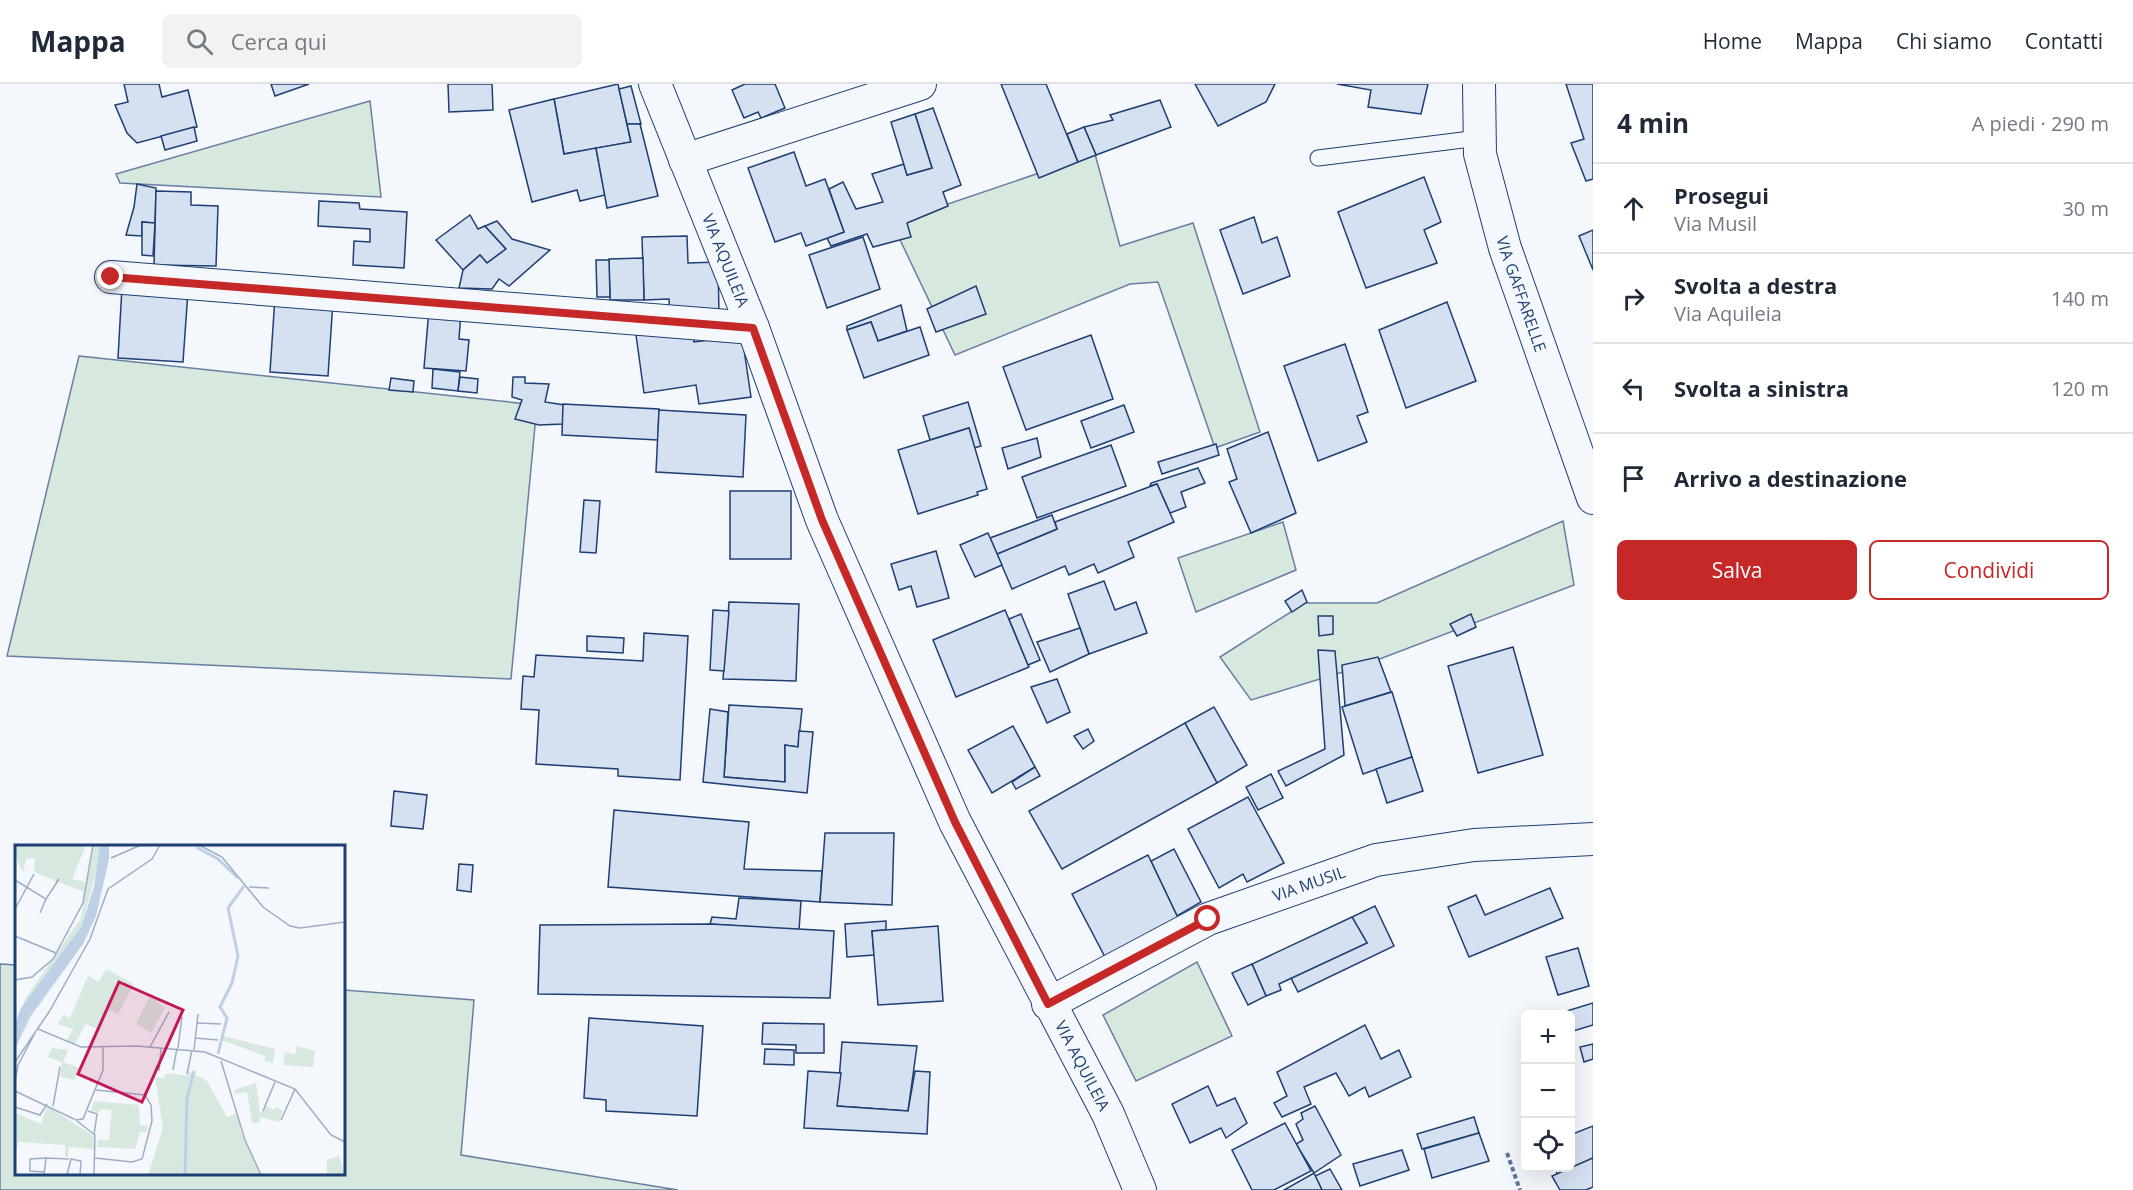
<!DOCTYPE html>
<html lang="it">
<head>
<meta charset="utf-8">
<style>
  body { margin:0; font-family:"Open Sans",sans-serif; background:#f2f2f3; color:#1f2937 }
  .controls { position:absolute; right:18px; bottom:18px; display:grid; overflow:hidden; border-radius:9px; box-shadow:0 6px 24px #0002 }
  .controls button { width:54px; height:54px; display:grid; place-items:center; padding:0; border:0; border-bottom:2px solid #e0e1e3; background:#fff; color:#1f2937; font:30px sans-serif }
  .stop { position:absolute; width:18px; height:18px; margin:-14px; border:4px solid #c62828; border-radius:50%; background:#fff }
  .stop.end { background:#c62828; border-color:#fff; box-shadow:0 2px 6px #0008 }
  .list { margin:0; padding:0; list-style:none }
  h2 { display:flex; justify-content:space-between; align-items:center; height:78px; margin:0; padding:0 24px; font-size:26px }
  h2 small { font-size:20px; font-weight:400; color:#747a83 }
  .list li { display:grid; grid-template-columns:39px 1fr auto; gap:18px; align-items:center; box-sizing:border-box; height:90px; padding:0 24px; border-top:2px solid #e0e1e3 }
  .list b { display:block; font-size:22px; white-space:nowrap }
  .list p { margin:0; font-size:20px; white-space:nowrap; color:#747a83 }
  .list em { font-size:20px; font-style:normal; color:#747a83 }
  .actions { display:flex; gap:12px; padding:18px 24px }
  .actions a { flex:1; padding:14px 0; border:2px solid #c62828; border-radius:9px; text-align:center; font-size:21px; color:#c62828 }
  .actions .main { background:#c62828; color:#fff }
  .icon { flex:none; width:33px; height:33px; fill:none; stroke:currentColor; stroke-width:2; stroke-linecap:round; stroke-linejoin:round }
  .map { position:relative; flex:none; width:1593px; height:1106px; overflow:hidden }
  header { display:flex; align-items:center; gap:36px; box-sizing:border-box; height:84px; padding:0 30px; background:#fff; border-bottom:2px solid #e0e1e3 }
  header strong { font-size:28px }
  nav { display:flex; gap:33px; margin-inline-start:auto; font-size:21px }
  .search { width:420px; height:54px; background:#f2f2f3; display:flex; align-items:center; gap:15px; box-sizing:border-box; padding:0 21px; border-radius:9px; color:#747a83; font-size:22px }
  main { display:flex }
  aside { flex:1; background:#fff }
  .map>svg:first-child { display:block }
  .green { fill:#d7e8df; stroke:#687fa3; stroke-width:1.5 }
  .building { fill:#d5e0f0; stroke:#1d3f73; stroke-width:1.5 }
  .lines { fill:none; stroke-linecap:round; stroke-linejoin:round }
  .service-casing { stroke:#1d3f73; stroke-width:17 }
  .minor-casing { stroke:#1d3f73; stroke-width:34 }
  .path { stroke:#5e769c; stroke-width:4; stroke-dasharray:4.5 3; stroke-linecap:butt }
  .service { stroke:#f4f7fb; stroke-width:15 }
  .minor { stroke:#f4f7fb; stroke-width:32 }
  .route { stroke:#c62828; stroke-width:8 }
  .labels { text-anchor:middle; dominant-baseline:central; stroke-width:4.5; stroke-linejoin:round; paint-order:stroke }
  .street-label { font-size:16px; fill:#1d3f73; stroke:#f4f7fb }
  .inset-river { fill:none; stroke:#bed0e5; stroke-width:3 }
  .inset-road { fill:none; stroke:#9eadc5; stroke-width:1.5 }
  .view { fill:#c2185b; fill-opacity:0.15; stroke:#c2185b; stroke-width:3 }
  .inset-edge { fill:none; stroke:#1d3f73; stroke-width:3 }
</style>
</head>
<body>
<header>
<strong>Mappa</strong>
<div class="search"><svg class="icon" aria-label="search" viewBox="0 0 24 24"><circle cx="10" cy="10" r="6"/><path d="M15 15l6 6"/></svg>Cerca qui</div>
<nav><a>Home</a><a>Mappa</a><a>Chi siamo</a><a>Contatti</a></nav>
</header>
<main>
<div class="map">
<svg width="1593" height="1106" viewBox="0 0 1593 1106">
  <rect width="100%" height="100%" fill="#f4f7fb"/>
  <!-- green -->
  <g class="green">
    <path d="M370,17L381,113L120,99L116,90Z"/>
    <path d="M1095,70L1120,162L1193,139L1260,348L1215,364L1158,198L1130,200L955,271L892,139Z"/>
    <path d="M79,272L537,321L511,595L7,572Z"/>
    <path d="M1563,437L1574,501L1356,584L1251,616L1220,573L1305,519H1377Z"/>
    <path d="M1283,438L1296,486L1196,528L1178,474Z"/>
    <path d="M1197,878L1232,952L1136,997L1103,931Z"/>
    <path d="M0,880L16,881V1090H344V906L474,916L461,1071L678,1106H0Z"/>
  </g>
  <!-- building -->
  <g class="building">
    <path d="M124,0H159L162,13L188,6L197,43L137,59L127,49L115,21L128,18Z"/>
    <path d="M271,0H309L275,12Z"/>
    <path d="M448,0H492L493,26L449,28Z"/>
    <path d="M618,0L631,58L564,70L554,15Z"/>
    <path d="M745,0H775L785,24L761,34L758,28L744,34L732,6Z"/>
    <path d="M1001,0H1046L1078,78L1039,94Z"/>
    <path d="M1195,0H1275L1266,18L1218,42Z"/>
    <path d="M1337,0H1428L1421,30L1368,23L1371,6Z"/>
    <path d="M1566,0H1593V95L1586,97L1571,59L1584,55Z"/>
    <path d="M631,2L641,40H627L619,5Z"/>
    <path d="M554,15L564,70L596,64L605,111L580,117L577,106L532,118L509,26Z"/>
    <path d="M1160,16L1171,43L1096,71L1084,43L1113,36L1110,31Z"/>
    <path d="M933,24L961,101L943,108L948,122L907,139L911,153L873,163L867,150L831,162L827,154L844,148L829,105L843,98L856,125L883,118L872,90L904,80L907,91L932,84L915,30Z"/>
    <path d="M915,30L932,84L907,91L891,38Z"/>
    <path d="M627,40H640L658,112L607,124L596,64L631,58Z"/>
    <path d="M194,43L197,57L165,66L161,52Z"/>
    <path d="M1084,43L1096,71L1078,78L1067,50Z"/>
    <path d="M794,68L806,102L825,95L844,148L806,162L801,149L775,158L748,84Z"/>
    <path d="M1424,93L1441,138L1424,146L1437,179L1366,204L1338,128Z"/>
    <path d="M137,100L156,104V107L155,139L142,138V152L126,151L134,123Z"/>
    <path d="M156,107L191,108V121L218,122L216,182L154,181Z"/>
    <path d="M319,117L359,119L360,125L407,128L404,184L353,181L354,157L370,158V145L318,142Z"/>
    <path d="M470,131L478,145L485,142L506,165L487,179L480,171L463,186L436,156Z"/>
    <path d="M1254,133L1262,159L1277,153L1290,192L1243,210L1220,146Z"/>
    <path d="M497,137L512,155L550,166L509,202L499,195L492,205L459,204L463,186L480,171L487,179L506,165L485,142Z"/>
    <path d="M142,138L155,139L153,172L142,171Z"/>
    <path d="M1593,146V186L1579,152Z"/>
    <path d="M687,152L688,179L718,178L719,230L670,231L669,215L644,216L642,153Z"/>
    <path d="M863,153L880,205L827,224L809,171Z"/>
    <path d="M643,174L644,216H610L609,175Z"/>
    <path d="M596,176H609L610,213H597Z"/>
    <path d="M976,202L986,230L936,248L927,225Z"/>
    <path d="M122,203L188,207L183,278L118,274Z"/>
    <path d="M275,213L333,217L328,292L270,288Z"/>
    <path d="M1447,218L1476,297L1406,324L1379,246Z"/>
    <path d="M901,221L907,247L878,257L871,238L847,246V242Z"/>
    <path d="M429,225L461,228L459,255L469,256L466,287L424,284Z"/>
    <path d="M871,238L878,257L920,243L929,271L864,294L847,246Z"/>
    <path d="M692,243L694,258L742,252L751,313L699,320L696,301L644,309L636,251Z"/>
    <path d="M1091,251L1113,315L1026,346L1003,283Z"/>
    <path d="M1345,260L1368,328L1357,332L1367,358L1318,377L1284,282Z"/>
    <path d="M433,285L460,288L458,307L432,304Z"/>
    <path d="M460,293L478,295L477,309L458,307Z"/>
    <path d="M513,293H525V299L549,300L545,318L564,321L563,340L539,341L515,335L522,316L512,313Z"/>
    <path d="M391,294L414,297L413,308L389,306Z"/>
    <path d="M968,318L981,362L974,364L969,344L930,356L923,332Z"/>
    <path d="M563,320L659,325L658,356L562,351Z"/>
    <path d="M1124,321L1134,348L1091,364L1081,337Z"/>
    <path d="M659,326L746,331L743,393L656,388Z"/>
    <path d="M969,344L987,405L977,408L978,411L918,430L898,366Z"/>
    <path d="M1268,348L1296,429L1251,449L1229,398L1237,395L1227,365Z"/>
    <path d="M1037,354L1041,373L1008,385L1002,364Z"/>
    <path d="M1216,360L1219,371L1162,390L1158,378Z"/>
    <path d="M1111,361L1126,402L1037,434L1022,393Z"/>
    <path d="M1198,384L1205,399L1181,408L1186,423L1170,429L1157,400L1150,402L1151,399Z"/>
    <path d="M1157,400L1174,438L1128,458L1134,473L1098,489L1094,480L1069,491L1065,482L1012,505L997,470L1057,445L1055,438Z"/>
    <rect x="730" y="407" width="61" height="68"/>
    <path d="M584,416L600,417L596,469L580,468Z"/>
    <path d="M1052,431L1057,445L997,470L990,454Z"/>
    <path d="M988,449L1002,481L975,493L960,461Z"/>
    <path d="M936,467L949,514L917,523L911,502L899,506L891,480Z"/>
    <path d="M1104,497L1115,526L1136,518L1147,549L1089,570L1068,510Z"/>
    <path d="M1302,506L1307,518L1292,528L1285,517Z"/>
    <path d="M729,518L799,520L796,597L723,595Z"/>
    <path d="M713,526L729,527L724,587L710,586Z"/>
    <path d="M1005,526L1029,583L956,613L933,556Z"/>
    <path d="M1021,530L1040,576L1028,581L1009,535Z"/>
    <path d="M1471,530L1476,543L1457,552L1450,540Z"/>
    <path d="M1318,532H1333V550L1319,552Z"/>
    <path d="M1080,544L1089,570L1050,588L1037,558Z"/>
    <path d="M644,549L688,552L680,696L618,692V685L536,680L539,626L521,625L523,592L534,593L536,571L643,577Z"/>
    <path d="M587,552L624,554L623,569L587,567Z"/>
    <path d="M1513,563L1543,671L1478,689L1448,582Z"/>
    <path d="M1318,566L1335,567L1344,671L1286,702L1278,687L1325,665Z"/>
    <path d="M1378,573L1391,608L1345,622L1342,581Z"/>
    <path d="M1057,595L1070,628L1047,639L1031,603Z"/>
    <path d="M1392,608L1412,673L1363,690L1342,623Z"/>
    <path d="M729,621L802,625L798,663L785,661V698L724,693Z"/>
    <path d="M1214,623L1247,681L1217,699L1185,639Z"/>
    <path d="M710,625L728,628L724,693L785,698V661L798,663L799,647L813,648L807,709L703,698Z"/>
    <path d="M1185,639L1217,699L1062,785L1029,727Z"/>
    <path d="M1013,642L1035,683L992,709L968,666Z"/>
    <path d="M1088,645L1094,657L1083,665L1074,652Z"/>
    <path d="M1412,673L1423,707L1387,719L1376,685Z"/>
    <path d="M1035,683L1040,692L1016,705L1012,698Z"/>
    <path d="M1271,690L1283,714L1258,726L1246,703Z"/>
    <path d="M394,707L427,711L423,745L391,742Z"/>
    <path d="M1248,713L1284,779L1247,798L1243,790L1219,804L1188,745Z"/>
    <path d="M614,726L749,738L744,785L822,787L820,818L608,803Z"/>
    <path d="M825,749H894L892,821L820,818Z"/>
    <path d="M1174,765L1201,818L1177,832L1151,777Z"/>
    <path d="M1148,771L1179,836L1105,873L1072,810Z"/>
    <path d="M459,780L473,781L471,808L457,806Z"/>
    <path d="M1550,804L1563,834L1469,873L1448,823L1476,811L1485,831Z"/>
    <path d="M739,814L801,817L799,846L710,840L712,833L736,835Z"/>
    <path d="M1375,822L1394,862L1298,908L1291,894L1367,859L1352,833Z"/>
    <path d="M1352,833L1367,859L1279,900L1281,906L1266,912L1252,880Z"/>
    <path d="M886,837V846L872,847L874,871L847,873L845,840Z"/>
    <path d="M710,840L834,847L830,914L538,910L540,841Z"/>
    <path d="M938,842L943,917L878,921L872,847Z"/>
    <path d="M1578,864L1589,902L1558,911L1546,873Z"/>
    <path d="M1252,880L1266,912L1248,921L1232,889Z"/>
    <path d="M1593,919V941L1570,948V930H1557Z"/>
    <path d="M589,934L703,942L697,1032L606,1027V1016L584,1014Z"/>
    <path d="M763,939L824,940V969H796V961L762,960Z"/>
    <path d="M1365,941L1381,975L1399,966L1411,993L1369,1013L1365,1003L1349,1012L1336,989L1304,1003L1311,1020L1282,1033L1274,1019L1287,1012L1277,988Z"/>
    <path d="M842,958L917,962L908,1027L837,1022Z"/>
    <path d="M1593,960V975L1584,978L1580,963Z"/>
    <path d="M765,965L794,966V981L764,980Z"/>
    <path d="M808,987L841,989L837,1022L908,1027L915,987L930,988L927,1050L804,1044Z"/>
    <path d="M1208,1002L1217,1022L1235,1014L1247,1039L1226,1054L1221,1044L1190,1059L1172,1020Z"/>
    <path d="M1315,1022L1341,1071L1314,1089L1296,1060L1303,1056L1296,1040L1303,1035L1301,1029Z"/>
    <path d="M1474,1033L1479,1049L1422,1065L1417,1050Z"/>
    <path d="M1285,1039L1311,1087L1274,1106H1252L1232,1066Z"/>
    <path d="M1593,1042V1074L1557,1090L1555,1084H1570V1051Z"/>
    <path d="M1479,1049L1489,1077L1432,1094L1424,1065Z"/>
    <path d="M1402,1066L1409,1086L1360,1102L1353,1080Z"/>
    <path d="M1593,1074V1103L1586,1106H1560L1552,1092Z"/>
    <path d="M1330,1085L1342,1106H1322L1315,1092Z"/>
    <path d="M1314,1089L1322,1106H1284Z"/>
  </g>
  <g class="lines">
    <!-- service casing -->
    <g class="service-casing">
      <path id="service" d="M1318,74L1479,54"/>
    </g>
    <!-- minor casing -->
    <g class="minor-casing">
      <g id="minor">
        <path id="s1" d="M655,0L753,244L822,436L955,738L1108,1030L1140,1106"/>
        <path id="s2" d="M1479,0L1480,70L1505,164L1593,414"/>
        <path d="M685,76L920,0"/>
        <path d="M111,193L753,244"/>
        <path id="s3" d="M1048,920L1208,835L1376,776L1474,761L1593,755"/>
      </g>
    </g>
    <!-- path -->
    <path class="path" d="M1507,1069L1520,1106"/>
    <!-- service -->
    <use href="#service" class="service"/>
    <!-- minor -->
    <use href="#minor" class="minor"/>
  </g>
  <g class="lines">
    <!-- route -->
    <path class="route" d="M111,193L753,244L822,436L955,738L1048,920L1208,835"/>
  </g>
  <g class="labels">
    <!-- street labels -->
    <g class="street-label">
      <text stroke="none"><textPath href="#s1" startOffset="190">VIA AQUILEIA</textPath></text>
      <text stroke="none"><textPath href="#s2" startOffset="216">VIA GAFFARELLE</textPath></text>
      <text stroke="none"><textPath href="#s3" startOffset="288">VIA MUSIL</textPath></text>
      <text stroke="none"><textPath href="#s1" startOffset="1072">VIA AQUILEIA</textPath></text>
    </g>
  </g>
  <!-- overview -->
  <g transform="translate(15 761)">
    <rect width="330" height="330" fill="#f4f7fb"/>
    <path d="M0,0H71L57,34L70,37L69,47L19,27L20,13L11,14L8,27L0,12ZM79,0H85L84,17L66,82L8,163L10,154L66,73ZM66,104L17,170L0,205L14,173ZM91,124L119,139L103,169L94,165L82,184L71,179L60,199L51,196L58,184L43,179L45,175L49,170L55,173L73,131L84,137ZM135,151L150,163L136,188L121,179ZM208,191L260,204L258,218L250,216V211L207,195ZM282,201L300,206L298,222L268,220L270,207L280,210ZM37,203L53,205L48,217L64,223L59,235L45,232L47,217L33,212ZM173,226L192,236L212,272L223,268L226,287L245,330H133L148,283L140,232L149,233L151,228L172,231ZM241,238L245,269L251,261L259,265L261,262L268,266L264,277L245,272L244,278H237L232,247L220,249L219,245ZM79,256L124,260L125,280L133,281L132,287H125L120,304L82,302L83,295H94L97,265L85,264L84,268L76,265ZM32,261L79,291V304L54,302L53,312H50V300L4,297L0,307V268L26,279ZM324,311L330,330H312V315Z" fill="#d7e8df"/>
    <path d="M85,0H94V14L81,71L68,99L14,173L0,204V179L6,163L66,82L79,42Z" fill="#bed0e5"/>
    <path class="inset-river" d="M181,2L203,14L223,33M203,209L212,173L205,162L217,138L223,111L213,63L229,41M170,330L172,253L179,226"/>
    <path class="inset-road" d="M184,0L207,12L248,62L275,81L285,83L330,77M96,13L126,0M0,35L31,54L25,68M234,42L254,43M31,54L44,34L41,37M0,64L19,29M0,91L41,108M0,135L17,132L38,114L68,58L78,0M182,178L206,179M23,184L66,202L122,201L190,207L280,244L316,290L330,297M180,193L203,195M135,202L154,167M163,203L167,172M179,205L183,169M206,216L230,295L246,330M0,217L34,167L75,94L93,44L137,14L145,0M158,225L162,203M144,226L146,204M172,229L177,205M0,236L3,220L20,188M0,246L61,275L68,274L88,225V202M38,261L45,222M0,262L25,270L32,259M73,266L82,269L79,290M248,266L260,237M266,275L280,244M62,276L80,290L79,330M80,313L117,317L127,314L137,276L136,260L130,250L81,245M29,327L15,326V314L31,313M29,330L31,313L54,314M52,330L56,314L66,316L65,330"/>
    <path class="view" d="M104,137L168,165L127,257L63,229Z"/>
    <rect width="330" height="330" class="inset-edge"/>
  </g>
</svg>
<div class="controls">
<button>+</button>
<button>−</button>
<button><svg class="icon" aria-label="locate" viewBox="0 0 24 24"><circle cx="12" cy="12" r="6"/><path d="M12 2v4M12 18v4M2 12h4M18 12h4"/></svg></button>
</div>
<div class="stop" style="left:1208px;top:835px"></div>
<div class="stop end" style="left:111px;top:193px"></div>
</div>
<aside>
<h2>4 min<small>A piedi · 290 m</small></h2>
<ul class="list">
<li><svg class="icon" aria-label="ahead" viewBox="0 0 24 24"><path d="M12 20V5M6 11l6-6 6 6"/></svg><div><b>Prosegui</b><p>Via Musil</p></div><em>30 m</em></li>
<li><svg class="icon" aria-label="right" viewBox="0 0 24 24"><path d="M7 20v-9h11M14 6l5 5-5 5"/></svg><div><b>Svolta a destra</b><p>Via Aquileia</p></div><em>140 m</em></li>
<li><svg class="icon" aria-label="left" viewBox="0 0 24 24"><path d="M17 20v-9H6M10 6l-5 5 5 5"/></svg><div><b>Svolta a sinistra</b></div><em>120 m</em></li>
<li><svg class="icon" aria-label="arrive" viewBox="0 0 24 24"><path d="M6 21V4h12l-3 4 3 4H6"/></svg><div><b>Arrivo a destinazione</b></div></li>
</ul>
<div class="actions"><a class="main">Salva</a><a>Condividi</a></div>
</aside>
</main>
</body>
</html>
